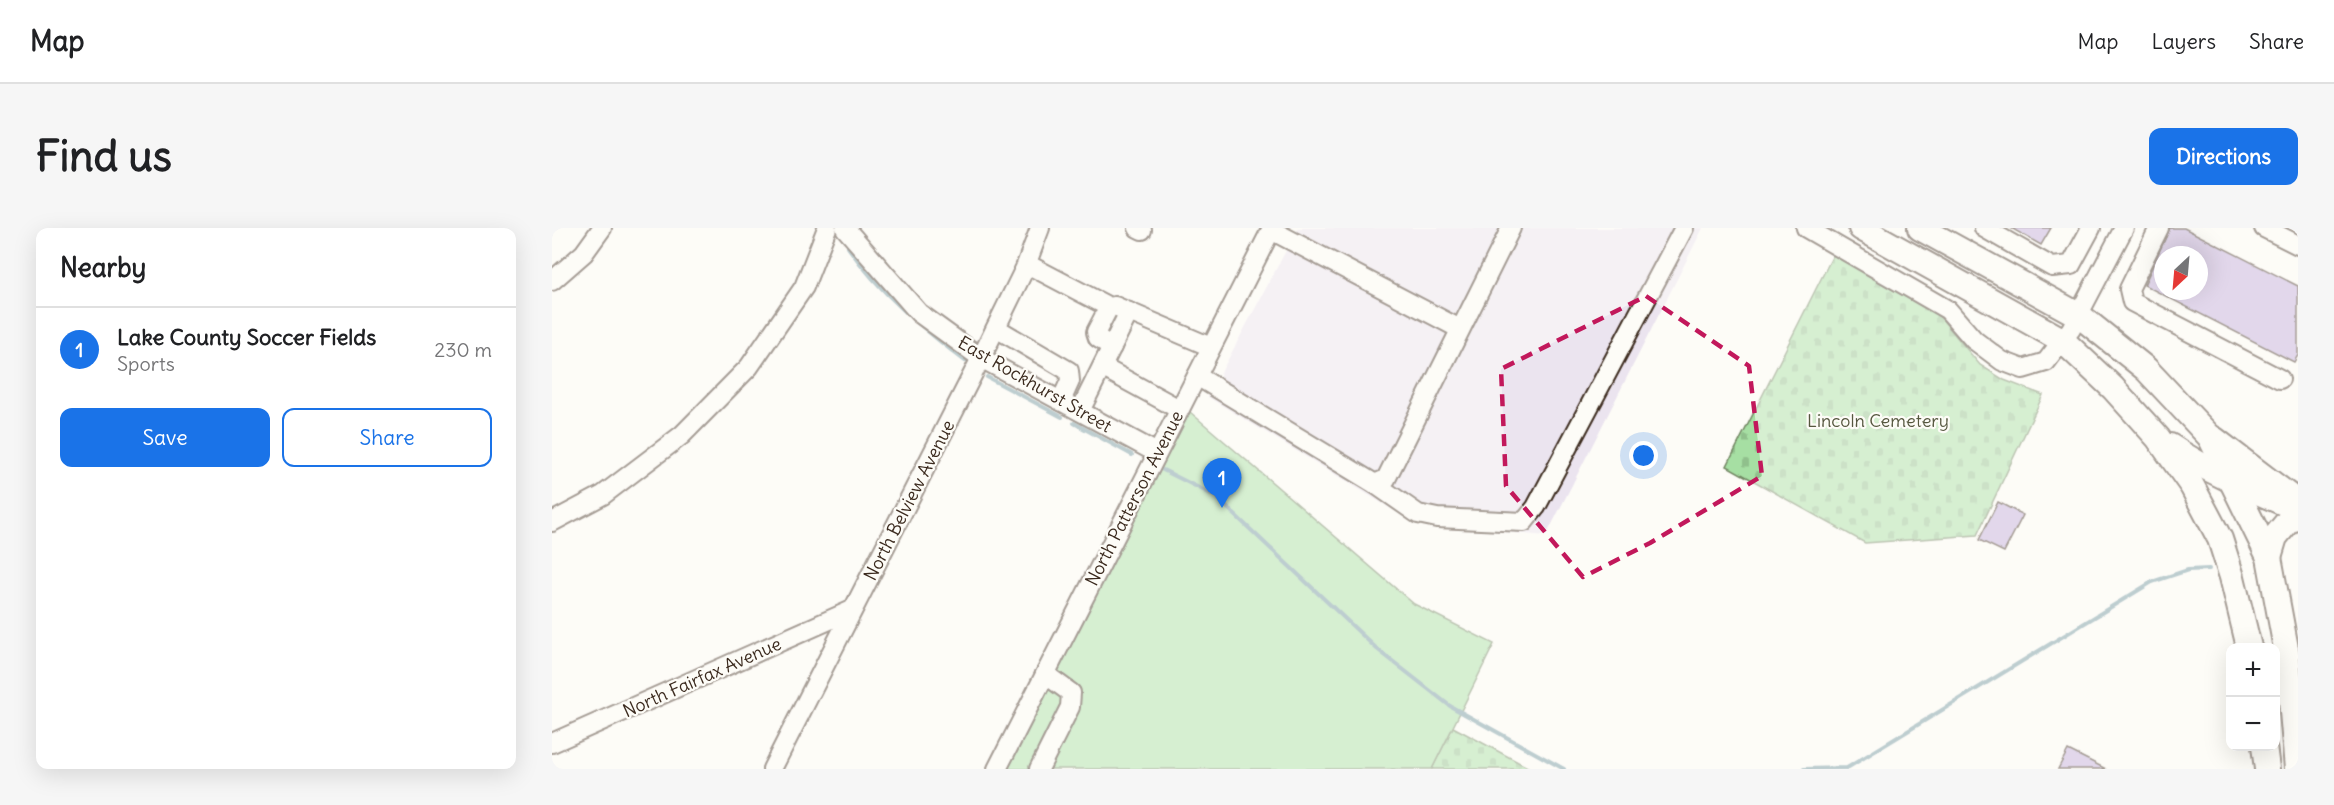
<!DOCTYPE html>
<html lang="en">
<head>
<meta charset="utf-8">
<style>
  body { margin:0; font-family:Delius,sans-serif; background:#f6f6f6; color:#202124 }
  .controls { position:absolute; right:18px; bottom:18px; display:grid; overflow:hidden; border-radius:12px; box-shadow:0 6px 24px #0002 }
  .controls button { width:54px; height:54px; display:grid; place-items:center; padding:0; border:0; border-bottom:2px solid #e0e0e0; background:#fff; color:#202124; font:30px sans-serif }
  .compass { position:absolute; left:1602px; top:18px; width:54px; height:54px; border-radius:50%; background:#fff; box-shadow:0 6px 24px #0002; rotate:206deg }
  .you { position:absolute; left:1092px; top:228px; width:21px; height:21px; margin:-15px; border:4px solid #fff; border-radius:50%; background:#1a73e8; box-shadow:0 0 0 9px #1a73e833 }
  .badge { display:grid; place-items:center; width:39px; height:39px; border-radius:50%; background:#1a73e8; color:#fff; font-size:20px; font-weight:700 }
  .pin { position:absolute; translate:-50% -50px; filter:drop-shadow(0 2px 3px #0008) }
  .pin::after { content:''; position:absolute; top:32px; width:21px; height:18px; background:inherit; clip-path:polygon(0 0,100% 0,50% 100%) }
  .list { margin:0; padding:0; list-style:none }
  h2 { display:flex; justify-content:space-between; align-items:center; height:78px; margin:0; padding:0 24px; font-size:26px }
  h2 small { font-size:20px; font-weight:400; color:#757577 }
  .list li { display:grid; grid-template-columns:39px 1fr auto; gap:18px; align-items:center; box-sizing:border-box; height:84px; padding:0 24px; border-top:2px solid #e0e0e0 }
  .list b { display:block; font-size:22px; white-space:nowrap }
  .list p { margin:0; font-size:20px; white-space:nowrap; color:#757577 }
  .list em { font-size:20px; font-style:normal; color:#757577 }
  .actions { display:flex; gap:12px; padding:18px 24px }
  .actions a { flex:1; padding:14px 0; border:2px solid #1a73e8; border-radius:12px; text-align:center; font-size:21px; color:#1a73e8 }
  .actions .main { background:#1a73e8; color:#fff }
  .map { position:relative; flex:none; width:1746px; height:541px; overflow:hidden; border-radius:12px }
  header { display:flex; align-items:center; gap:36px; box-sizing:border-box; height:84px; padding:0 30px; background:#fff; border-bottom:2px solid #e0e0e0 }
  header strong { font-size:28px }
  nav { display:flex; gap:33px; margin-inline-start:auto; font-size:21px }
  .intro { display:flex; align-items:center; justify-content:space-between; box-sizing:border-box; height:144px; padding:0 36px }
  h1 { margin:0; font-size:42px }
  .button { padding:15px 27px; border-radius:12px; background:#1a73e8; color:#fff; font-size:21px; font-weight:700 }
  main { display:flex; gap:36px; padding:0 36px }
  aside { flex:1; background:#fff; border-radius:12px; box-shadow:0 6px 24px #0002 }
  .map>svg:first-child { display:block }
  .built { fill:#ebe4ef }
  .cemetery { fill:url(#cemetery-stones); stroke:#708460; stroke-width:1.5 }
  .pitch { fill:#a6dfa3; stroke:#708460; stroke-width:1.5 }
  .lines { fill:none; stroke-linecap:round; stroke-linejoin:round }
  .stream { stroke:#70969f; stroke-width:4 }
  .building { fill:#c0acdc; stroke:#3b2a1e; stroke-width:1.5; fill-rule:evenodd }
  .minor-casing { stroke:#3b2a1e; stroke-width:22 }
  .major-casing { stroke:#3b2a1e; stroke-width:28 }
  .minor { stroke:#fdfcf7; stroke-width:18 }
  .major { stroke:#fdfcf7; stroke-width:24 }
  .marked { fill:none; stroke:#c2185b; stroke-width:4.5; stroke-dasharray:12 8; stroke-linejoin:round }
  .labels { text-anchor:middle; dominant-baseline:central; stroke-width:4.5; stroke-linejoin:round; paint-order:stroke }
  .street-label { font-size:18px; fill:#3b2a1e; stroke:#fdfcf7 }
  .park-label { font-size:18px; fill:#56573f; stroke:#fdfcf7 }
</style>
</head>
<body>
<header>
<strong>Map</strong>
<nav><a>Map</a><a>Layers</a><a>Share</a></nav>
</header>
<div class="intro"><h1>Find us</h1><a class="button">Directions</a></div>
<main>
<aside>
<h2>Nearby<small></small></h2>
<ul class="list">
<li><span class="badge">1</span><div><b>Lake County Soccer Fields</b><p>Sports</p></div><em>230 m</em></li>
</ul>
<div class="actions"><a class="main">Save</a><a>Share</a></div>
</aside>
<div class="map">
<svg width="1746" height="541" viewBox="0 0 1746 541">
  <defs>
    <pattern id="cemetery-stones" width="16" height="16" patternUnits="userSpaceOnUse" patternTransform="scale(1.5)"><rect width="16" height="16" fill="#a6dfa3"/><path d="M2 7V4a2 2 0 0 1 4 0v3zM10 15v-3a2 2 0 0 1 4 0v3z" fill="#90c08c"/></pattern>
  </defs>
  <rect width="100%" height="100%" fill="#fdfcf7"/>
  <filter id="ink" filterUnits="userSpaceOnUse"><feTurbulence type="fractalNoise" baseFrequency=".0167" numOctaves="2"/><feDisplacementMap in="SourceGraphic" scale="12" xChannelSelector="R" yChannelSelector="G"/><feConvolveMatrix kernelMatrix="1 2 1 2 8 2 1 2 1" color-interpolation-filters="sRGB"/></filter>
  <g filter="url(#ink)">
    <!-- built -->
    <path class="built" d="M746,0H1151L994,308L864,296L656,169Z"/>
    <!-- cemetery -->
    <g class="cemetery">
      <path d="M1282,25L1365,73L1388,89L1428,137L1452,152L1491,167L1425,307L1313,315L1175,238Z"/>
      <path d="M901,499L979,541H880Z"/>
    </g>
    <!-- pitch -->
    <path class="pitch" d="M638,184L862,376L942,416L880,541H456Z"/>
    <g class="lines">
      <!-- stream -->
      <g class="stream">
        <path d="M296,19C328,65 369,99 413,133"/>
        <path d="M435,149L510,189"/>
        <path d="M522,195L580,227"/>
        <path d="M611,242L663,268L825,421L898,478L1012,541"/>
        <path d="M1252,541L1295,540L1600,354L1636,342L1657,341"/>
      </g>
    </g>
    <!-- building -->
    <g class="building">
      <path d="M1459,0H1499L1489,17Z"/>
      <path d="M1618,0H1632L1746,58V127L1742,134L1592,57ZM1611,27H1647V63H1611Z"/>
      <path d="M1446,274L1471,287L1452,324L1427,312Z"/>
      <path d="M1516,522L1554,541H1506Z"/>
    </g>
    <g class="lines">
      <!-- minor casing -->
      <g class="minor-casing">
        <g id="minor">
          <path d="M293,0L367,85L429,130L605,225"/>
          <path d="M586,0L590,2"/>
          <path d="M1254,0L1396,82L1422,112L1450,133L1471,141L1494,134L1519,101L1572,0"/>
          <path d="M1432,0L1500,39L1519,37L1539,0"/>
          <path d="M1607,0L1577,61L1580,74L1728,151"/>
          <path d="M1712,0L1746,17"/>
          <path d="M719,2L908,101"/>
          <path d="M475,36L557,79L563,78L659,119"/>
          <path d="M0,53L32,25L50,0"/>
          <path d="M557,79L544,104L546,110L560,119"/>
          <path d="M444,100L517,143L518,153L509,173"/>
          <path d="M550,139L627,181"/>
          <path d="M645,148L823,256L834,251L959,0"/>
          <path d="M528,183L577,84"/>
          <path d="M823,256L866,286L885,290L972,294L984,279L1132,0"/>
          <path d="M0,294L51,267L130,207L197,139L252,59L275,0"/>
          <path d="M0,515L300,382"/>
          <path d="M220,541L429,130L473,40L488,0"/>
          <path d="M445,541L720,0"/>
          <path d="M487,541L518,479L519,465L493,446"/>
        </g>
      </g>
      <!-- major casing -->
      <g class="major-casing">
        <g id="major">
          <path d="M1309,0L1510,112L1561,160L1606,210L1640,258L1668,311L1680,349L1697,419"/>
          <path d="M1368,0L1528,88L1594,141L1658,209L1717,329L1735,426L1745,541"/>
          <path d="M1662,211L1737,268"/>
          <path d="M1618,218C1658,245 1701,262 1746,281"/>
          <path d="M1717,329L1723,309L1737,292L1746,290"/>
          <path d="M1712,518L1715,541"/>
        </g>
      </g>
      <!-- minor -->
      <use href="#minor" class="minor"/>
      <!-- major -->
      <use href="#major" class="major"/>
    </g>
  </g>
  <!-- marked area -->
  <path d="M0 0H1746V541H0ZM1094,68L1197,138L1210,248L1098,315L1031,349L954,258L949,141Z" fill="#fdfcf7" fill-opacity=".55" fill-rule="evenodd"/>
  <path class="marked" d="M1094,68L1197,138L1210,248L1098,315L1031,349L954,258L949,141Z"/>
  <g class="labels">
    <!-- street labels -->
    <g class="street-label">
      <text transform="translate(483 156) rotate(30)">East Rockhurst Street</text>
      <text transform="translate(582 270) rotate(-63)">North Patterson Avenue</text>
      <text transform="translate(357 272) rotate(-63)">North Belview Avenue</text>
      <text transform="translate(150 449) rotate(-24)">North Fairfax Avenue</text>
    </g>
    <!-- park labels -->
    <g class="park-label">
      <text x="1326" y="192">Lincoln Cemetery</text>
    </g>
  </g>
</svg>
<div class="controls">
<button>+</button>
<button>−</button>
</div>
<svg class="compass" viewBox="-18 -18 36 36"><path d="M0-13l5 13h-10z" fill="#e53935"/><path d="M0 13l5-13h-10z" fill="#757577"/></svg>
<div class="you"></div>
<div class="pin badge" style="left:670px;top:280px">1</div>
</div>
</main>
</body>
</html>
